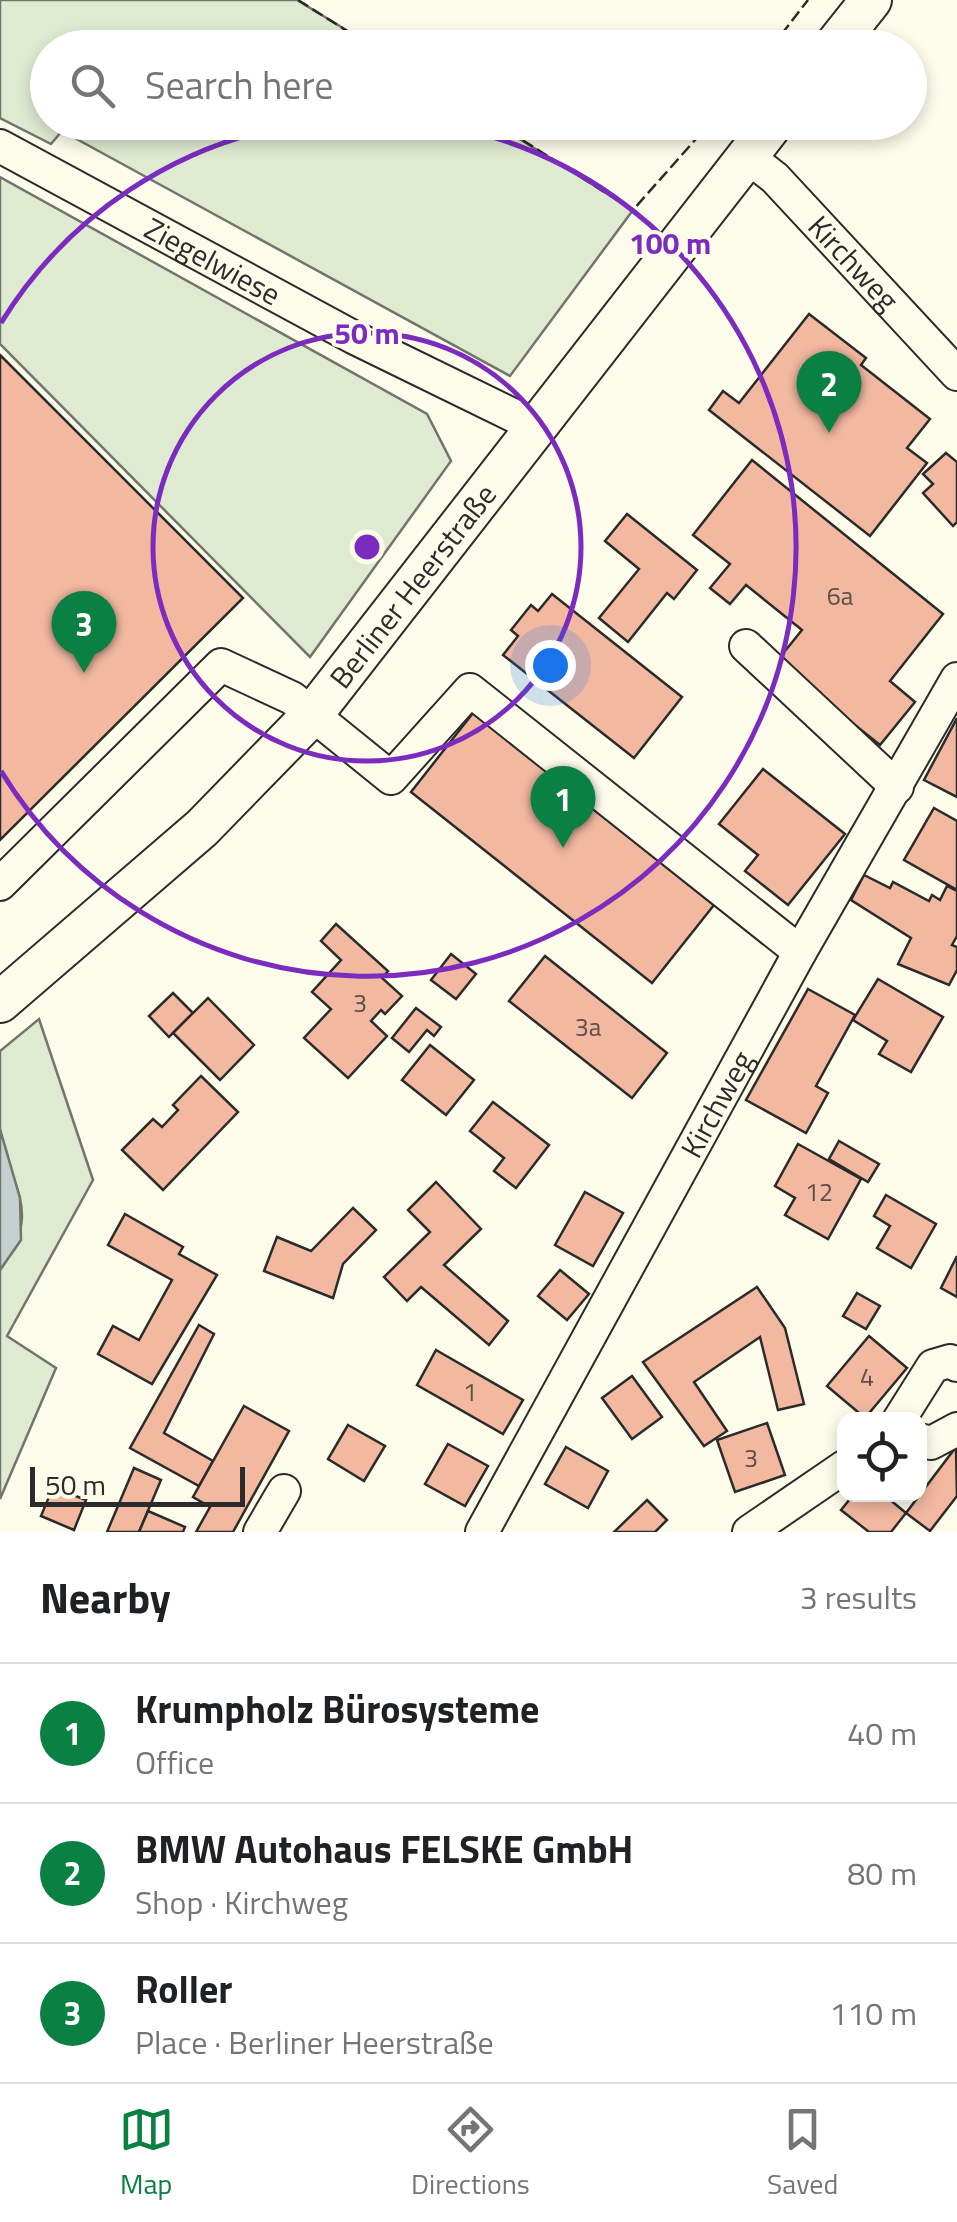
<!DOCTYPE html>
<html lang="en">
<head>
<meta charset="utf-8">
<style>
  body { margin:0; font-family:"Titillium Web",sans-serif; background:#f6f6f6; color:#202124 }
  .controls { position:absolute; right:30px; bottom:30px; display:grid; overflow:hidden; border-radius:20px; box-shadow:0 5px 15px #0003 }
  .controls button { width:90px; height:90px; display:grid; place-items:center; padding:0; border:0; border-bottom:2px solid #e0e0e0; background:#fff; color:#202124; font:50px sans-serif }
  .scale { position:absolute; left:30px; bottom:25px; width:215px; box-sizing:border-box; padding-left:10px; border:5px solid #2b2b2b; border-top:0; font-size:28px; line-height:35px; white-space:nowrap; color:#2b2b2b; -webkit-text-stroke:8px #fdfbea; paint-order:stroke }
  .you { position:absolute; left:550px; top:665px; width:35px; height:35px; margin:-25px; border:8px solid #fff; border-radius:50%; background:#1a73e8; box-shadow:0 0 0 15px #1a73e833 }
  .badge { display:grid; place-items:center; width:65px; height:65px; border-radius:50%; background:#0b8043; color:#fff; font-size:32px; font-weight:700 }
  .pin { position:absolute; translate:-50% -82px; filter:drop-shadow(0 2px 5px #0008) }
  .pin::after { content:''; position:absolute; top:52px; width:35px; height:30px; background:inherit; clip-path:polygon(0 0,100% 0,50% 100%) }
  .list { margin:0; padding:0; list-style:none }
  h2 { display:flex; justify-content:space-between; align-items:center; height:130px; margin:0; padding:0 40px; font-size:42px }
  h2 small { font-size:32px; font-weight:400; color:#757577 }
  .list li { display:grid; grid-template-columns:65px 1fr auto; gap:30px; align-items:center; box-sizing:border-box; height:140px; padding:0 40px; border-top:2px solid #e0e0e0 }
  .list b { display:block; font-size:38px; white-space:nowrap }
  .list p { margin:0; font-size:32px; white-space:nowrap; color:#757577 }
  .list em { font-size:32px; font-style:normal; color:#757577 }
  .icon { flex:none; width:55px; height:55px; fill:none; stroke:currentColor; stroke-width:2; stroke-linecap:round; stroke-linejoin:round }
  .map { position:relative; flex:none; width:957px; height:1532px; overflow:hidden }
  .search { position:absolute; background:#fff; box-shadow:0 5px 15px #0003; left:30px; right:30px; top:30px; height:110px; display:flex; align-items:center; gap:25px; box-sizing:border-box; padding:0 35px; border-radius:55px; color:#757577; font-size:38px }
  .sheet { height:550px; background:#fff }
  nav { display:flex; justify-content:space-around; align-items:center; box-sizing:border-box; height:140px; border-top:2px solid #e0e0e0; background:#fff; font-size:28px; color:#757577 }
  nav a { display:grid; justify-items:center; gap:5px }
  nav .on { color:#0b8043 }
  .map>svg:first-child { display:block }
  .green { fill:#deebd1; stroke:#74746e; stroke-width:2.5 }
  .water { fill:#c7d0d0; stroke:#74746e; stroke-width:2.5 }
  .building { fill:#f2b8a0; stroke:#2b2b2b; stroke-width:2.5 }
  .lines { fill:none; stroke-linecap:round; stroke-linejoin:round }
  .minor-casing { stroke:#2b2b2b; stroke-width:36 }
  .major-casing { stroke:#2b2b2b; stroke-width:44 }
  .minor { stroke:#fdfbea; stroke-width:32 }
  .major { stroke:#fdfbea; stroke-width:40 }
  .fence { stroke:#2b2b2b; stroke-width:2.5; stroke-dasharray:12 5; stroke-linecap:butt }
  .ring { fill:none; stroke:#7b2cbf; stroke-width:5 }
  .labels { text-anchor:middle; dominant-baseline:central; stroke-width:8; stroke-linejoin:round; paint-order:stroke }
  .number-label { font-size:25px; fill:#5d4e48 }
  .street-label { font-size:30px; fill:#2b2b2b; stroke:#fdfbea }
  .centre { fill:#7b2cbf; stroke:#fdfbea; stroke-width:5 }
  .ring-label { font-size:30px; text-anchor:middle; font-weight:bold; fill:#7b2cbf; stroke:#fdfbea; stroke-width:8; stroke-linejoin:round; paint-order:stroke }
</style>
</head>
<body>
<div class="map">
<svg width="957" height="1532" viewBox="0 0 957 1532">
  <rect width="100%" height="100%" fill="#fdfbea"/>
  <!-- green -->
  <g class="green">
    <path d="M0,0H297L374,47L48,48V122L494,123L633,210L510,376L62,131L51,144L0,118Z"/>
    <path d="M0,177L427,414L451,461L310,657L0,344Z"/>
    <path d="M39,1019L93,1180L7,1336L56,1368L0,1499V1270C44,1208 10,1192 0,1130C0,1105 0,1076 0,1051Z"/>
  </g>
  <!-- water -->
  <path class="water" d="M0,1129L20,1198L21,1240L0,1270Z"/>
  <!-- building -->
  <g class="building">
    <path d="M809,314L866,358L861,365L930,419L907,448L927,463L870,536L709,410L723,391L739,403Z"/>
    <path d="M0,355L243,598L0,840Z"/>
    <path d="M946,453L957,462V522L953,526L923,493L933,484L923,474Z"/>
    <path d="M752,460L943,614L890,681L915,702L880,745L776,662L802,630L746,585L730,604L710,588L730,564L693,535Z"/>
    <path d="M627,514L697,570L674,599L667,593L628,642L599,618L639,569L605,541Z"/>
    <path d="M552,594L682,697L634,758L503,655L518,636L511,630L531,605L538,611Z"/>
    <path d="M473,713L714,905L652,983L411,792Z"/>
    <path d="M957,718V797L924,780Z"/>
    <path d="M763,769L845,834L788,905L745,871L758,855L719,824Z"/>
    <path d="M934,808L957,821V890L904,860Z"/>
    <path d="M864,875L890,888L893,882L929,901L932,895L940,900L947,886L957,891V936L952,945L957,947V970L949,985L898,964L911,938L851,900Z"/>
    <path d="M336,924L388,971L382,978L402,996L385,1014L381,1010L371,1021L387,1036L348,1078L304,1038L331,1009L312,992L341,960L321,941Z"/>
    <path d="M451,954L476,974L456,999L431,980Z"/>
    <path d="M545,956L667,1053L632,1098L509,1001Z"/>
    <path d="M878,979L943,1017L911,1072L879,1054L887,1041L853,1020Z"/>
    <path d="M808,989L855,1015L816,1086L828,1093L806,1133L746,1100Z"/>
    <path d="M173,993L193,1013L169,1037L149,1016Z"/>
    <path d="M208,998L254,1045L220,1080L173,1033Z"/>
    <path d="M416,1008L441,1027L434,1036L427,1030L409,1052L392,1038Z"/>
    <path d="M430,1045L474,1080L446,1115L402,1080Z"/>
    <path d="M201,1076L238,1112L163,1190L122,1150L153,1119L162,1127L178,1110L173,1105Z"/>
    <path d="M493,1102L549,1145L516,1188L494,1171L504,1158L470,1131Z"/>
    <path d="M839,1141L879,1164L868,1182L829,1159Z"/>
    <path d="M798,1144L861,1179L828,1239L785,1215L795,1198L775,1186Z"/>
    <path d="M436,1182L481,1229L444,1265L508,1321L489,1345L421,1287L407,1301L384,1277L430,1232L408,1210Z"/>
    <path d="M585,1192L623,1213L593,1266L555,1245Z"/>
    <path d="M886,1195L936,1224L911,1268L877,1248L890,1226L874,1216Z"/>
    <path d="M353,1208L376,1230L343,1264L333,1298L264,1271L277,1237L311,1251Z"/>
    <path d="M125,1214L183,1247L179,1254L217,1275L152,1384L98,1354L113,1326L139,1340L172,1280L108,1245Z"/>
    <path d="M957,1256V1297L941,1288Z"/>
    <path d="M560,1270L589,1294L567,1320L538,1296Z"/>
    <path d="M757,1287L785,1328L804,1404L778,1410L760,1337L694,1382L727,1431L704,1446L643,1362Z"/>
    <path d="M857,1293L880,1306L866,1329L843,1316Z"/>
    <path d="M199,1325L214,1334L164,1433L213,1461L199,1486L130,1448Z"/>
    <path d="M869,1336L907,1368L865,1418L827,1386Z"/>
    <path d="M436,1350L523,1400L503,1434L417,1385Z"/>
    <path d="M632,1376L662,1417L632,1439L602,1398Z"/>
    <path d="M244,1406L289,1431L233,1532H196L210,1507L193,1497Z"/>
    <path d="M767,1423L785,1475L735,1492L717,1440Z"/>
    <path d="M348,1425L385,1446L364,1481L328,1459Z"/>
    <path d="M448,1444L488,1466L465,1506L425,1484Z"/>
    <path d="M566,1447L608,1471L588,1508L545,1484Z"/>
    <path d="M956,1447L957,1496L930,1531L906,1513Z"/>
    <path d="M134,1468L161,1480L139,1532H107Z"/>
    <path d="M53,1487L86,1500L74,1530L41,1516Z"/>
    <path d="M854,1494H883L906,1513L891,1532H869L841,1510Z"/>
    <path d="M647,1500L667,1520L655,1532H614Z"/>
    <path d="M148,1511L185,1527L183,1532H139Z"/>
  </g>
  <g class="lines">
    <!-- minor casing -->
    <g class="minor-casing">
      <g id="minor">
        <path id="s1" d="M0,146L353,337L535,426"/>
        <path id="s2" d="M748,157L775,178L957,374"/>
        <path d="M746,646L897,787"/>
        <path d="M0,884L221,665L292,698L391,778L470,690L800,952"/>
        <path d="M899,1420L933,1366L950,1361L957,1365"/>
        <path d="M920,1440L931,1443L957,1429"/>
        <path d="M260,1532L284,1491"/>
        <path id="s3" d="M482,1532L800,952L957,679"/>
        <path d="M749,1532L844,1467"/>
      </g>
    </g>
    <!-- major casing -->
    <g class="major-casing">
      <g id="major">
        <path d="M833,48L871,0"/>
        <path id="s4" d="M0,1002L202,828L312,715L774,122"/>
      </g>
    </g>
    <!-- minor -->
    <use href="#minor" class="minor"/>
    <!-- major -->
    <use href="#major" class="major"/>
    <!-- fence -->
    <g class="fence">
      <path d="M298,0L374,48"/>
      <path d="M771,48L808,0"/>
      <path d="M494,122L633,210L711,122"/>
    </g>
  </g>
  <!-- distance rings -->
  <g class="ring">
    <circle cx="367" cy="547" r="214"/>
    <path d="M1 323A429 429 0 0 1 304 123M430 123A429 429 0 1 1 1 771"/>
  </g>
  <g class="labels">
    <!-- number labels -->
    <g class="number-label">
      <text x="840" y="596">6a</text>
      <text x="360" y="1003">3</text>
      <text x="588" y="1027">3a</text>
      <text x="819" y="1192">12</text>
      <text x="867" y="1377">4</text>
      <text x="470" y="1392">1</text>
      <text x="751" y="1458">3</text>
    </g>
    <!-- street labels -->
    <g class="street-label">
      <text stroke="none"><textPath href="#s1" startOffset="242">Ziegelwiese</textPath></text>
      <text stroke="none"><textPath href="#s2" startOffset="150">Kirchweg</textPath></text>
      <text stroke="none"><textPath href="#s4" startOffset="588">Berliner Heerstraße</textPath></text>
      <text stroke="none"><textPath href="#s3" startOffset="488">Kirchweg</textPath></text>
    </g>
  </g>
  <circle cx="367" cy="547" r="15" class="centre"/>
  <g class="ring-label">
    <text x="670" y="254">100 m</text>
    <text x="367" y="344">50 m</text>
  </g>
</svg>
<div class="controls">
<button><svg class="icon" aria-label="locate" viewBox="0 0 24 24"><circle cx="12" cy="12" r="6"/><path d="M12 2v4M12 18v4M2 12h4M18 12h4"/></svg></button>
</div>
<div class="scale">50 m</div>
<div class="you"></div>
<div class="pin badge" style="left:563px;top:848px">1</div>
<div class="pin badge" style="left:829px;top:433px">2</div>
<div class="pin badge" style="left:84px;top:673px">3</div>
<div class="search"><svg class="icon" aria-label="search" viewBox="0 0 24 24"><circle cx="10" cy="10" r="6"/><path d="M15 15l6 6"/></svg>Search here</div>
</div>
<section class="sheet">
<h2>Nearby<small>3 results</small></h2>
<ul class="list">
<li><span class="badge">1</span><div><b>Krumpholz Bürosysteme</b><p>Office</p></div><em>40 m</em></li>
<li><span class="badge">2</span><div><b>BMW Autohaus FELSKE GmbH</b><p>Shop · Kirchweg</p></div><em>80 m</em></li>
<li><span class="badge">3</span><div><b>Roller</b><p>Place · Berliner Heerstraße</p></div><em>110 m</em></li>
</ul>
</section>
<nav>
<a class="on"><svg class="icon" aria-label="map" viewBox="0 0 24 24"><path d="M3 6l6-2 6 2 6-2v14l-6 2-6-2-6 2zM9 4v14M15 6v14"/></svg>Map</a>
<a><svg class="icon" aria-label="directions" viewBox="0 0 24 24"><path d="M12 3l9 9-9 9-9-9zM9 14v-3h6M13 9l2 2-2 2"/></svg>Directions</a>
<a><svg class="icon" aria-label="saved" viewBox="0 0 24 24"><path d="M7 4h10v16l-5-4-5 4z"/></svg>Saved</a>
</nav>
</body>
</html>
